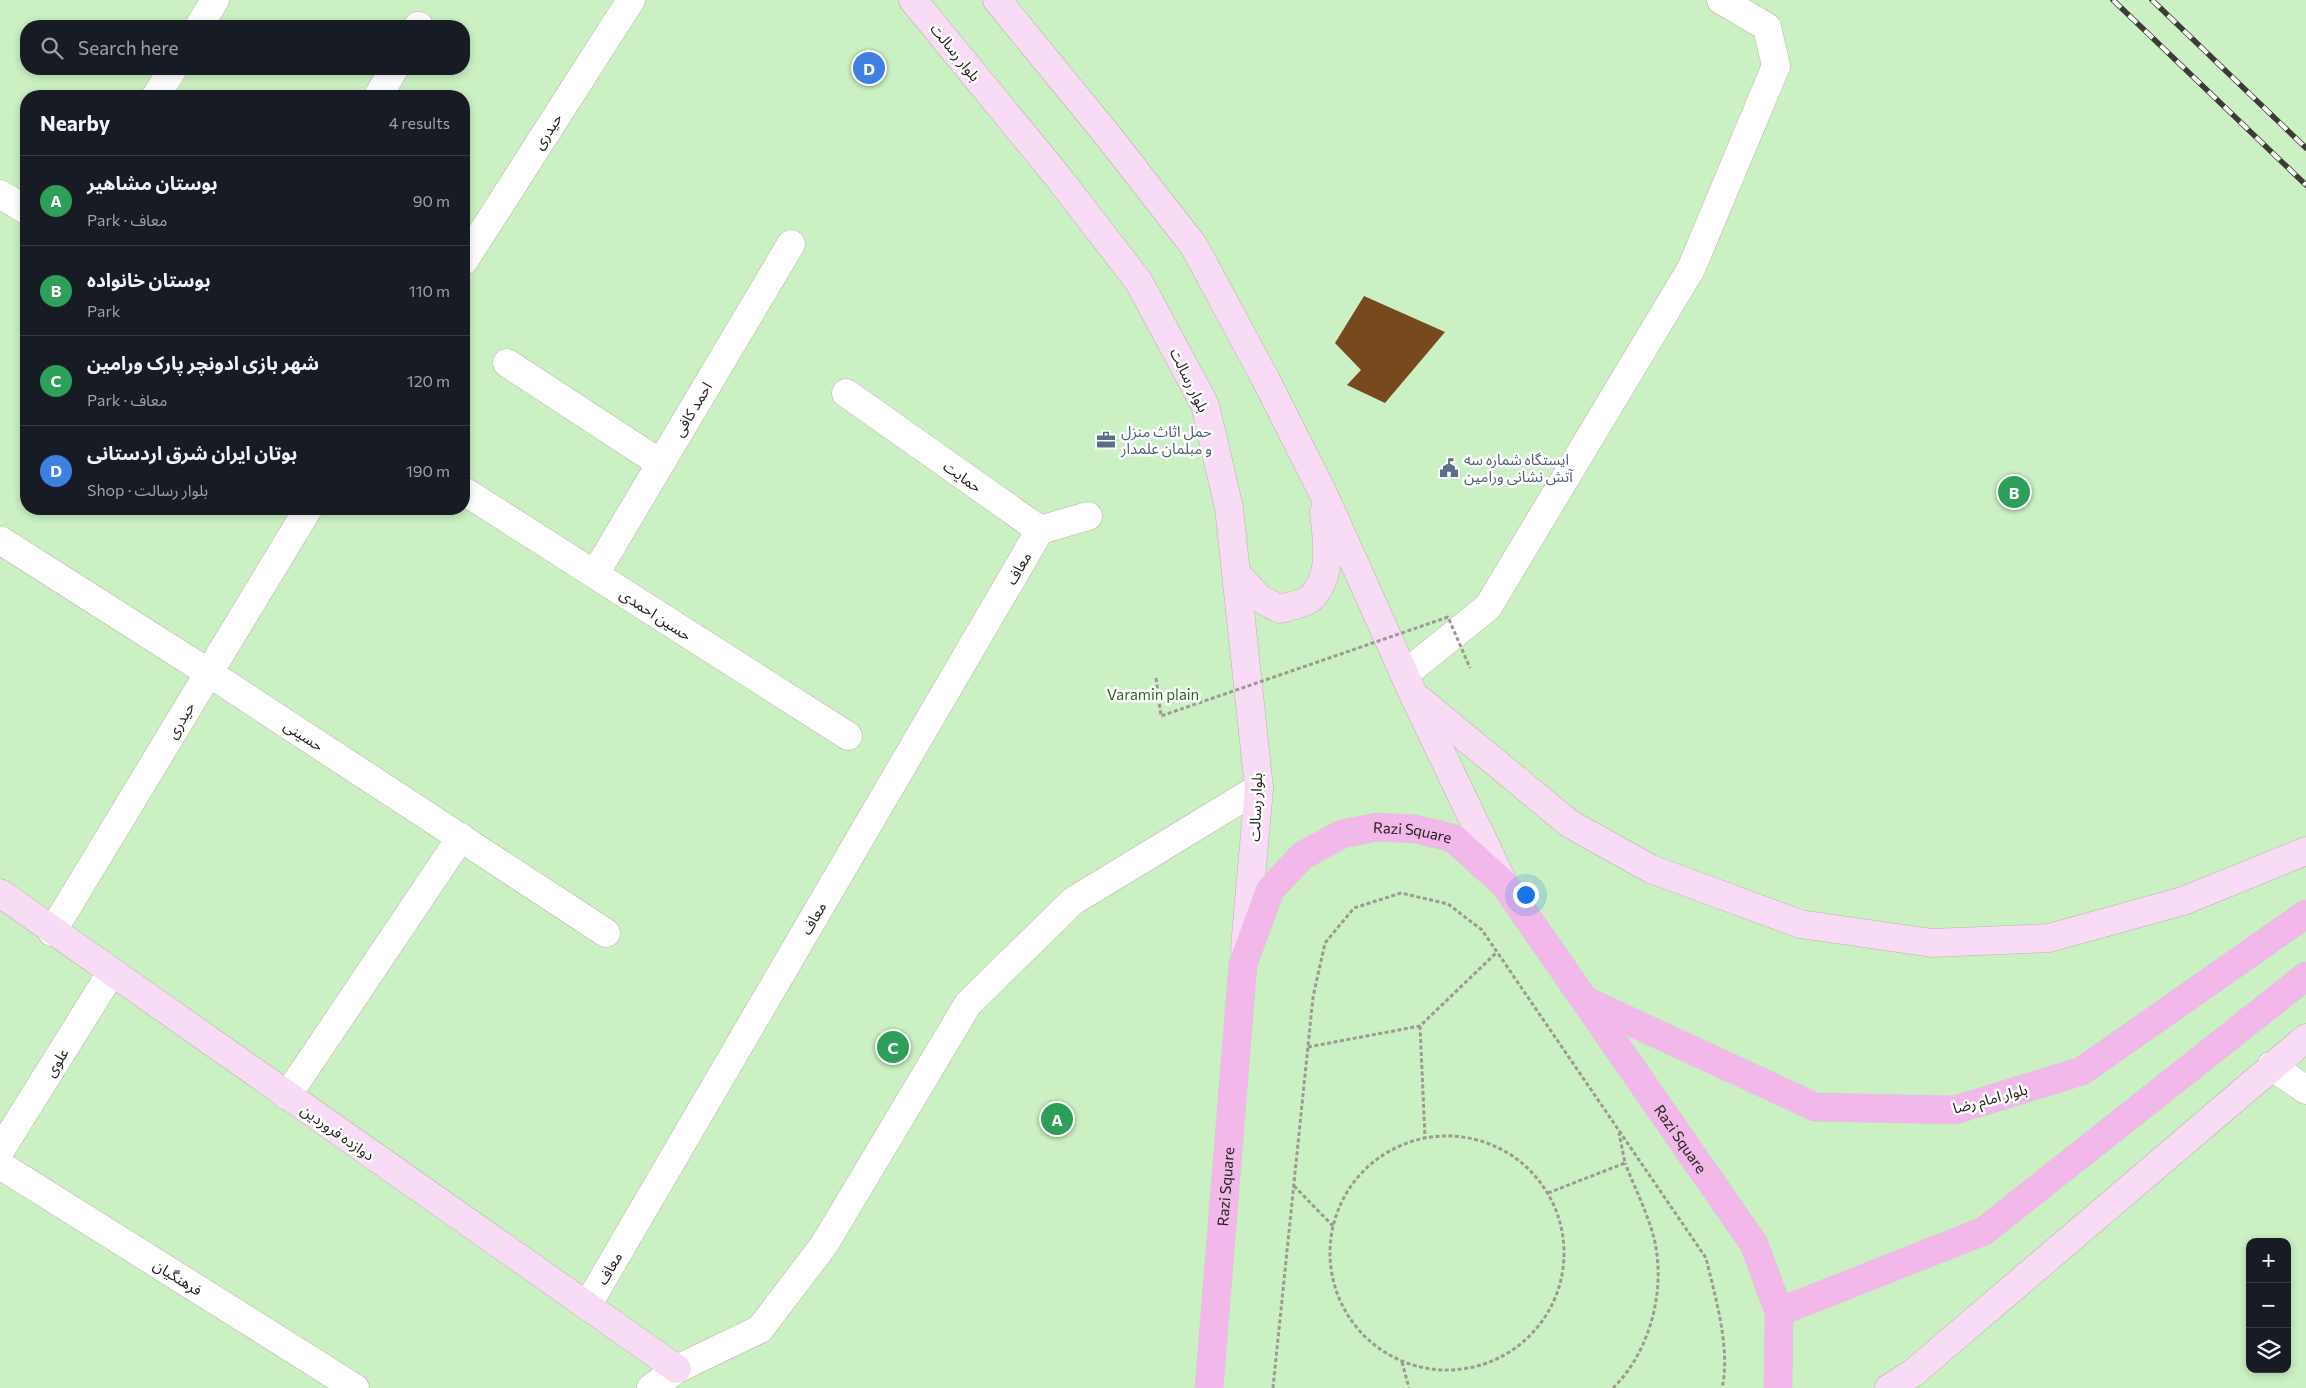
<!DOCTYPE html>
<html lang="en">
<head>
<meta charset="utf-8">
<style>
  body { margin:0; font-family:Commissioner,"Noto Sans Arabic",sans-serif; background:#20242c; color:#f1f3f6 }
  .controls { position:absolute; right:15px; bottom:15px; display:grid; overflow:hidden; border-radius:10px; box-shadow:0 2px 8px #0003 }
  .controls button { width:45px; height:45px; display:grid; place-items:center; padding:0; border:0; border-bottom:1px solid #363941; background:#171b24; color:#f1f3f6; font:25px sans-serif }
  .you { position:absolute; left:1525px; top:894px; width:18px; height:18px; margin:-12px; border:4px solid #fff; border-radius:50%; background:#1a73e8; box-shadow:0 0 0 8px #1a73e833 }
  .badge { display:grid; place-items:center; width:32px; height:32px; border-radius:50%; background:#ea580c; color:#fff; font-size:16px; font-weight:700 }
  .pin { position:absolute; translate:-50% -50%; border:2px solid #fff; box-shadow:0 1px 5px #0006 }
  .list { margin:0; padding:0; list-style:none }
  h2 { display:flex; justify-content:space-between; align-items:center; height:65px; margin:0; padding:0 20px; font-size:21px }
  h2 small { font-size:16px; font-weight:400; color:#9ea1a6 }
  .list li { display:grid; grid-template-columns:32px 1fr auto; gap:15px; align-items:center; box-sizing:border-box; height:90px; padding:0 20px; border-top:1px solid #363941 }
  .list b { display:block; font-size:19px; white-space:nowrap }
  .list p { margin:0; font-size:16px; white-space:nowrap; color:#9ea1a6 }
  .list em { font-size:16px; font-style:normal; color:#9ea1a6 }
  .icon { flex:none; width:28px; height:28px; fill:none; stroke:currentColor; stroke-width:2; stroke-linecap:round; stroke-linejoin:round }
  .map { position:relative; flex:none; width:2306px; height:1388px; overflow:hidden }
  .search { position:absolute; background:#171b24; box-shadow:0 2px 8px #0003; left:20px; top:20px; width:450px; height:55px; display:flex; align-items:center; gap:12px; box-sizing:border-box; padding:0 18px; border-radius:20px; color:#9ea1a6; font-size:19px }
  .panel { position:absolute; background:#171b24; box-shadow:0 2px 8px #0003; left:20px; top:90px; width:450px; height:425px; border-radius:20px }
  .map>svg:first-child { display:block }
  .green { fill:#cbf0c3; fill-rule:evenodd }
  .building { fill:#774a1e }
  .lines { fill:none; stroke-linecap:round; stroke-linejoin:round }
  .street-casing { stroke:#bcb2aa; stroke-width:29 }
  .secondary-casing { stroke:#bcb2aa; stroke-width:29 }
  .primary-casing { stroke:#d3d3d2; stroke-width:29 }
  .path { stroke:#9f9994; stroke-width:3; stroke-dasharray:4 2.5; stroke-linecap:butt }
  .street { stroke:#fff; stroke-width:28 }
  .secondary { stroke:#f8dbf4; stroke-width:28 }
  .primary { stroke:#f1b8e9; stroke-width:28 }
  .rail-casing { stroke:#3f3a37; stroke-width:5.5 }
  .rail { stroke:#fff; stroke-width:4; stroke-dasharray:11; stroke-linecap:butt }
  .path-bridge { stroke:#9f9994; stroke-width:3; stroke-dasharray:4 2.5; stroke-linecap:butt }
  .labels { text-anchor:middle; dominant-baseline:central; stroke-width:5; stroke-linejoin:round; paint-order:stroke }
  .street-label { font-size:15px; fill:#25211e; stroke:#fff }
  .service-label { font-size:15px; fill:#4e5e75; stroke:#fff; text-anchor:start }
  .park-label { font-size:15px; fill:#2d6421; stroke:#fff }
</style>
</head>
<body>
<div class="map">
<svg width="2306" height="1388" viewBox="0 0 2306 1388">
  <rect width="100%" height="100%" fill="#fef6ef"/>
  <!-- green -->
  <path class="green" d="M0,0H2306V1388H0ZM26,26H464V69H26ZM26,96H464V509H26ZM2250,1242H2287V1369H2250Z"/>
  <!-- building -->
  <path class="building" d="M1364,296L1445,332L1385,403L1347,385L1361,370L1335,343Z"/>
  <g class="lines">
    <!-- street casing -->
    <g class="street-casing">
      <g id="street">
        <path d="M199,26L215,0"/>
        <path d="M418,26H419"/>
        <path d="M156,96L173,69"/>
        <path d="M378,96L394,69"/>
        <path d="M0,194L26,210"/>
        <path d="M464,261L631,0"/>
        <path d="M507,363L660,463"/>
        <path d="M846,393L1040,530L1088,516"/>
        <path d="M464,491L848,736"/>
        <path d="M0,540L209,673L606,933"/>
        <path d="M595,574L791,244"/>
        <path d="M1405,674L1488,607L1691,269L1776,66L1767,27L1721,0"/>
        <path d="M52,932L308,509"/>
        <path d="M2271,1066L2306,1090"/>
        <path d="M287,1096L461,837"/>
        <path d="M0,1151L111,973"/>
        <path d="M0,1165L355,1388"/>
        <path d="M587,1306L1040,530"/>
        <path d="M651,1388L677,1369L760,1329L824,1245L968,1004L1073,901L1259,788"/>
      </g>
    </g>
    <!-- secondary casing -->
    <g class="secondary-casing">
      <g id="secondary">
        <path d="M913,0L1058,177L1139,282L1205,405L1229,508L1259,788L1245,947"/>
        <path d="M997,0L1109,137L1194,246L1265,378L1323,493L1414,696L1504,884"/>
        <path d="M1236,573L1259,598L1280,609C1288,607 1303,604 1310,599C1334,576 1327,541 1324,512"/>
        <path d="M1420,700L1570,824L1651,869L1800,924L1932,943L2049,938L2183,901L2306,851"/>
        <path d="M0,893L677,1369"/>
        <path d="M1889,1388L1913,1373L2306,1038"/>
      </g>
    </g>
    <!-- primary casing -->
    <g class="primary-casing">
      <g id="primary">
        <path d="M1586,1001L1815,1107L1955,1110L2082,1071L2306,914"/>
        <path d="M1779,1312L1984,1231L2306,976"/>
        <path id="s1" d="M1209,1388L1243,964L1270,890L1302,856L1342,834L1377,827L1415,829L1453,838L1504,884L1754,1244L1779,1312L1778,1388"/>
      </g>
    </g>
    <!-- path -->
    <g class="path">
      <path d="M1420,1026L1425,1137"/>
      <path d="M1308,1047L1420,1026L1497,952"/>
      <circle cx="1447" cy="1253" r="117"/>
      <path d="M1294,1186L1333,1226"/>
      <path d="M1548,1193L1625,1163L1619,1133"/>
      <path d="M1402,1362L1409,1388"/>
      <path d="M1273,1388L1313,997L1325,943L1354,908L1401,893L1448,904L1482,930L1706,1258C1715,1296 1731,1349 1722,1388"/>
      <path d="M1613,1388C1652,1350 1668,1283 1652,1231C1645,1208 1634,1186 1625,1163"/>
    </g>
    <!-- street -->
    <use href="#street" class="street"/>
    <!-- secondary -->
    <use href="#secondary" class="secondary"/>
    <!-- primary -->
    <use href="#primary" class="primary"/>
    <!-- rail casing -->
    <g class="rail-casing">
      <g id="rail">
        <path d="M2113,0L2306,185"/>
        <path d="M2152,0L2306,148"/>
      </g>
    </g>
    <!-- rail -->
    <use href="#rail" class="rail"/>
    <!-- path-bridge -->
    <path class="path-bridge" d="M1156,678L1161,716L1448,617L1470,668"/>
  </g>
  <!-- icons -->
  <defs>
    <g id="office-bare" transform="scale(1.5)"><path d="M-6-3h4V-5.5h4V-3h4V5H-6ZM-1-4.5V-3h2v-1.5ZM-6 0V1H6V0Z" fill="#5c6f8a" stroke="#fff" stroke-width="2.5" paint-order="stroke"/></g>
    <g id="civic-bare" transform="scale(1.5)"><path d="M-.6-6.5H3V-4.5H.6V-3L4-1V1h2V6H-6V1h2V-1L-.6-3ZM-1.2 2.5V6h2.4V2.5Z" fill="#5c6f8a" stroke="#fff" stroke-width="2.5" paint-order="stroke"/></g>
  </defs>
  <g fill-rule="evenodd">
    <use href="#office-bare" x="1106" y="440"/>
    <use href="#civic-bare" x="1449" y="468"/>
  </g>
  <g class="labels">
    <!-- street labels -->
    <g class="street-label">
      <text transform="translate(956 52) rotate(51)">بلوار رسالت</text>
      <text transform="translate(547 131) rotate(-57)">حیدری</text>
      <text transform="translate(1190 380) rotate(64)">بلوار رسالت</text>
      <text transform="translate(692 409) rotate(-59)">احمد کافی</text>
      <text transform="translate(963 476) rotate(35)">حمایت</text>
      <text transform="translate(1018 568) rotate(-60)">معاف</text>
      <text transform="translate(656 614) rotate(33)">حسین احمدی</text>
      <text transform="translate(180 720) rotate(-59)">حیدری</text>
      <text transform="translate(304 735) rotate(33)">حسینی</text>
      <text transform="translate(1255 807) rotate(-88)">بلوار رسالت</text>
      <text stroke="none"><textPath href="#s1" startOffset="668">Razi Square</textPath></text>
      <text transform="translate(813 918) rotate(-60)">معاف</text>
      <text transform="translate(56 1062) rotate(-58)">علوی</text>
      <text transform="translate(1990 1098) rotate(-15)">بلوار امام رضا</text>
      <text transform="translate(338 1132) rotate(35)">دوازده فروردین</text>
      <text stroke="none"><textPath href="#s1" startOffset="1088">Razi Square</textPath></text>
      <text stroke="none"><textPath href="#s1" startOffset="202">Razi Square</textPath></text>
      <text transform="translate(609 1268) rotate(-60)">معاف</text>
      <text transform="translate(178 1277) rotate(32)">فرهنگیان</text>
    </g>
    <!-- service labels -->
    <g class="service-label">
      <text x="1121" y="431">حمل اثاث منزل<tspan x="1121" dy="17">و مبلمان علمدار</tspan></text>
      <text x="1464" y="459">ایستگاه شماره سه<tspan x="1464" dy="17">آتش نشانی ورامین</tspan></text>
    </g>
    <!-- park labels -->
    <g class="park-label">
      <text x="1153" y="694">Varamin plain</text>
    </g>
  </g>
</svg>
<div class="controls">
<button>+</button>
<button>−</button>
<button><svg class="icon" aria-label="layers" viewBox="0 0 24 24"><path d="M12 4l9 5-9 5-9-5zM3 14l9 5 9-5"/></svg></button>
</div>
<div class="you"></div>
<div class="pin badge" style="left:1057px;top:1119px;background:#2e9e5b">A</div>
<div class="pin badge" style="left:2014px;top:492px;background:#2e9e5b">B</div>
<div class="pin badge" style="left:893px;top:1047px;background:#2e9e5b">C</div>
<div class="pin badge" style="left:869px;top:68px;background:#3f7fe0">D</div>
<div class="search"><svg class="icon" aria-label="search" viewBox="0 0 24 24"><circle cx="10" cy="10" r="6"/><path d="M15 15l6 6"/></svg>Search here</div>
<section class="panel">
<h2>Nearby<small>4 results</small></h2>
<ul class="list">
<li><span class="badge" style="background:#2e9e5b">A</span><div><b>بوستان مشاهیر</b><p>Park · معاف</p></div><em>90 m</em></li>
<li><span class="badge" style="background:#2e9e5b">B</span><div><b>بوستان خانواده</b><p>Park</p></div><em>110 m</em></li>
<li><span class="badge" style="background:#2e9e5b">C</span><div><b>شهر بازی ادونچر پارک ورامین</b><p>Park · معاف</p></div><em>120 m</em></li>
<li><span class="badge" style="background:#3f7fe0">D</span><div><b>بوتان ایران شرق اردستانی</b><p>Shop · بلوار رسالت</p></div><em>190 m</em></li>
</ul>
</section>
</div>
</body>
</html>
